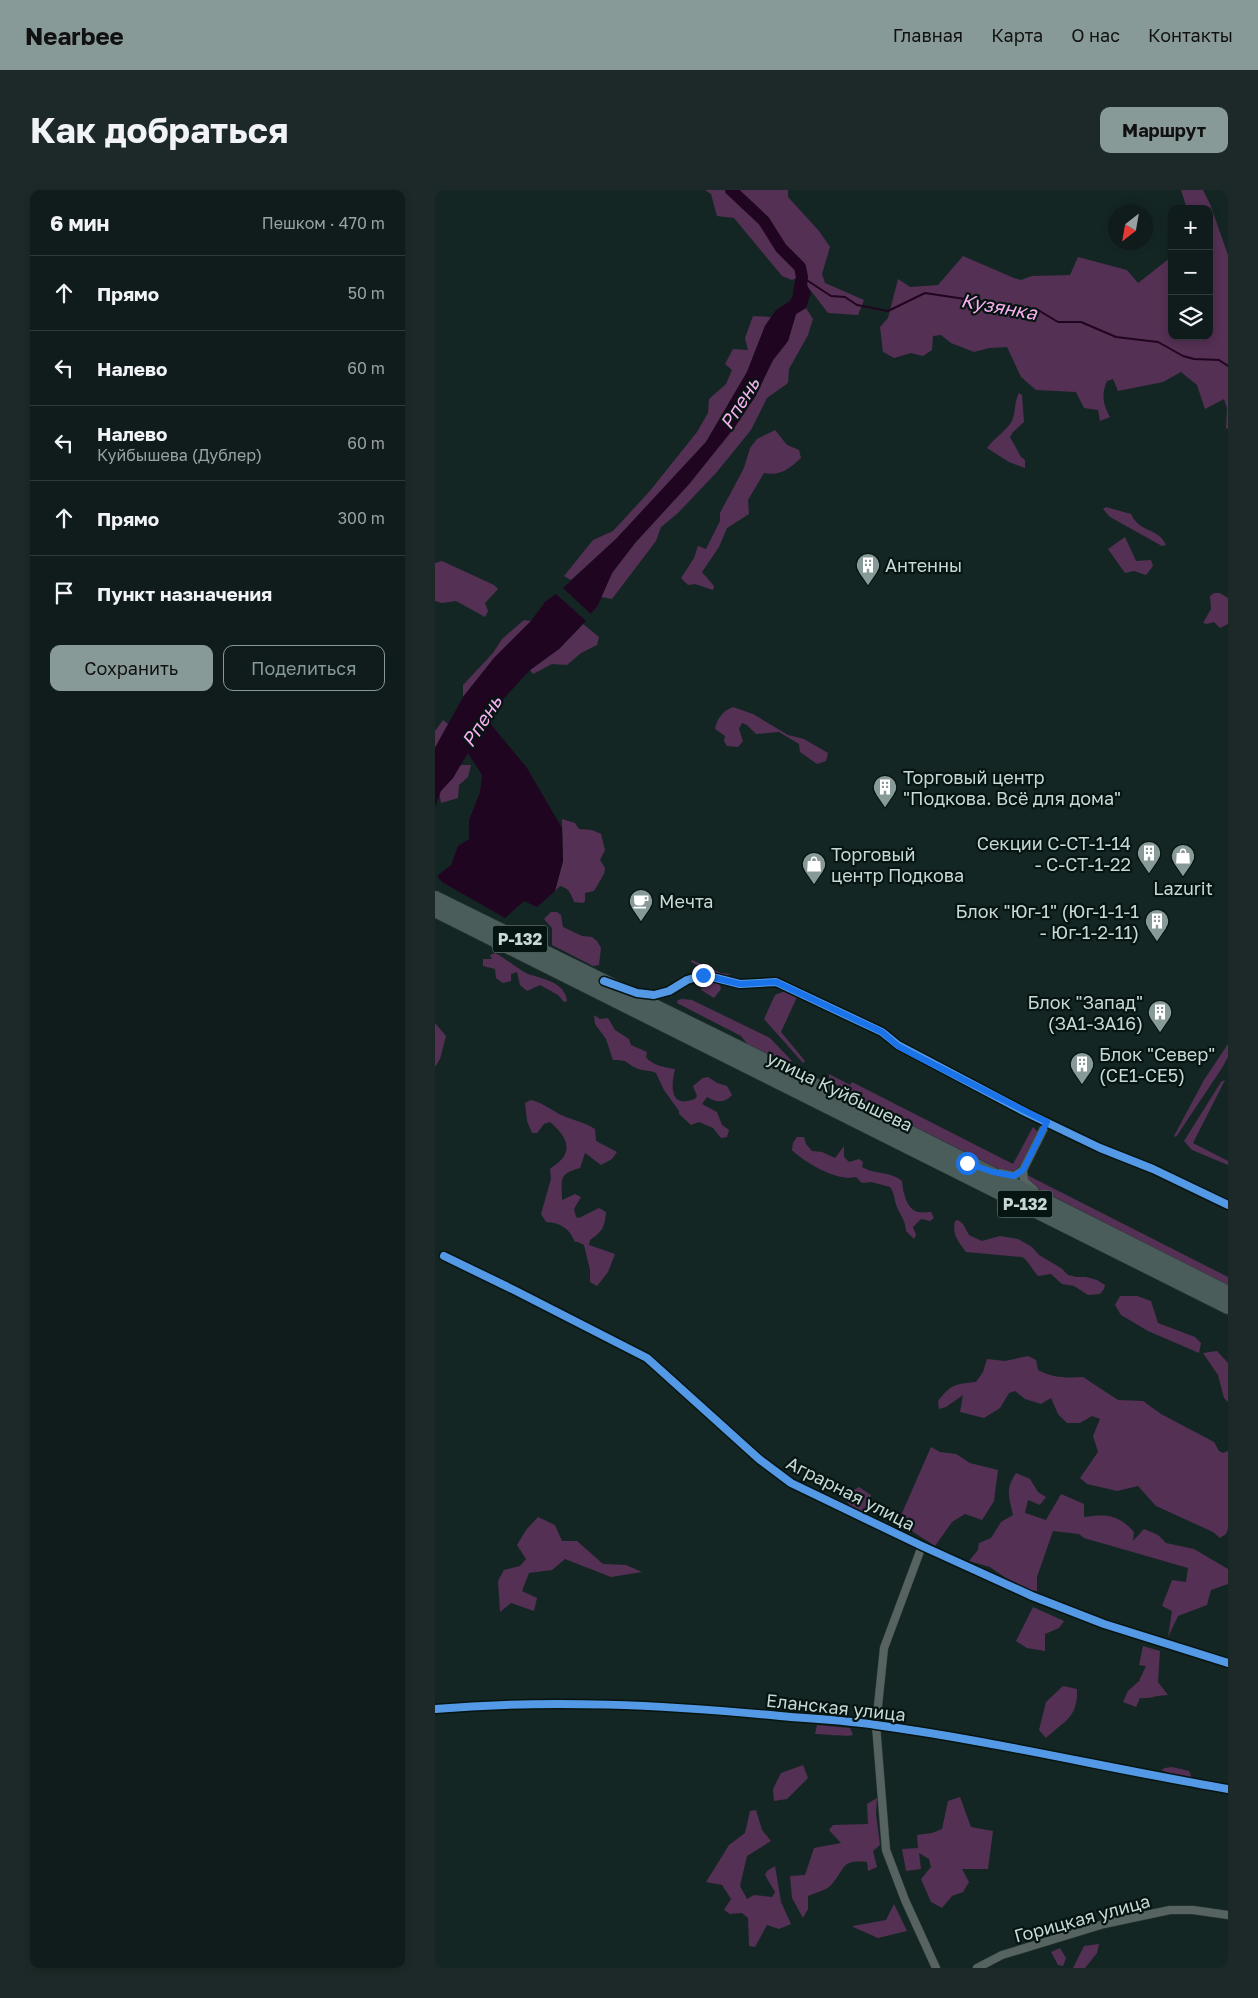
<!DOCTYPE html>
<html lang="ru">
<head>
<meta charset="utf-8">
<style>
  body { margin:0; font-family:"Golos Text",sans-serif; background:#1d2928; color:#f1f3f6 }
  .controls { position:absolute; right:15px; top:15px; display:grid; overflow:hidden; border-radius:10px; box-shadow:0 2px 8px #0003 }
  .controls button { width:45px; height:45px; display:grid; place-items:center; padding:0; border:0; border-bottom:1px solid #2f3a3a; background:#0f1c1b; color:#f1f3f6; font:25px sans-serif }
  .compass { position:absolute; left:673px; top:15px; width:45px; height:45px; border-radius:50%; background:#0f1c1b; box-shadow:0 2px 8px #0003; rotate:211deg }
  .stop { position:absolute; width:15px; height:15px; margin:-11px; border:4px solid #1a73e8; border-radius:50%; background:#fff }
  .stop.end { background:#1a73e8; border-color:#fff; box-shadow:0 1px 5px #0008 }
  .list { margin:0; padding:0; list-style:none }
  h2 { display:flex; justify-content:space-between; align-items:center; height:65px; margin:0; padding:0 20px; font-size:21px }
  h2 small { font-size:16px; font-weight:400; color:#9ba1a3 }
  .list li { display:grid; grid-template-columns:32px 1fr auto; gap:15px; align-items:center; box-sizing:border-box; height:75px; padding:0 20px; border-top:1px solid #2f3a3a }
  .list b { display:block; font-size:19px; white-space:nowrap }
  .list p { margin:0; font-size:16px; white-space:nowrap; color:#9ba1a3 }
  .list em { font-size:16px; font-style:normal; color:#9ba1a3 }
  .actions { display:flex; gap:10px; padding:15px 20px }
  .actions a { flex:1; padding:11px 0; border:1px solid #889a98; border-radius:10px; text-align:center; font-size:18px; color:#889a98 }
  .actions .main { background:#889a98; color:#111 }
  .icon { flex:none; width:28px; height:28px; fill:none; stroke:currentColor; stroke-width:2; stroke-linecap:round; stroke-linejoin:round }
  .map { position:relative; flex:none; width:793px; height:1778px; overflow:hidden; border-radius:10px }
  header { display:flex; align-items:center; gap:30px; box-sizing:border-box; height:70px; padding:0 25px; background:#889a98; color:#111 }
  header strong { font-size:24px }
  nav { display:flex; gap:28px; margin-inline-start:auto; font-size:18px }
  .intro { display:flex; align-items:center; justify-content:space-between; box-sizing:border-box; height:120px; padding:0 30px }
  h1 { margin:0; font-size:35px }
  .button { padding:12px 22px; border-radius:10px; background:#889a98; color:#111; font-size:18px; font-weight:700 }
  main { display:flex; gap:30px; padding:0 30px }
  aside { flex:1; background:#0f1c1b; border-radius:10px; box-shadow:0 2px 8px #0003 }
  .map>svg:first-child { display:block }
  .green { fill:#543054 }
  .water { fill:#200520 }
  .lines { fill:none; stroke-linecap:round; stroke-linejoin:round }
  .stream { stroke:#200520; stroke-width:2 }
  .river { stroke:#200520; stroke-width:12 }
  .street-casing { stroke:#323f3d; stroke-width:9 }
  .highway-casing { stroke:#323f3d; stroke-width:15 }
  .street { stroke:#566361; stroke-width:8 }
  .highway { stroke:#4a5d5b; stroke-width:14 }
  .cycleway-casing { stroke:#061412; stroke-width:11 }
  .cycleway { stroke:#5399e6; stroke-width:8 }
  .route { stroke:#1a73e8; stroke-width:6 }
  .labels { text-anchor:middle; dominant-baseline:central; stroke-width:4.5; stroke-linejoin:round; paint-order:stroke }
  .shield { fill:#061412; stroke:#8d9e9b; stroke-width:1 }
  .shield-label { font-size:16px; font-weight:bold; fill:#c7d9d6 }
  .poi-label { font-size:18px; fill:#c7d9d6; stroke:#061412; text-anchor:start }
  .street-label { font-size:18px; fill:#c7d9d6; stroke:#061412 }
  .water-label { font-size:19px; font-style:italic; fill:#f6aef0; stroke:#061412 }
</style>
</head>
<body>
<header>
<strong>Nearbee</strong>
<nav><a>Главная</a><a>Карта</a><a>О нас</a><a>Контакты</a></nav>
</header>
<div class="intro"><h1>Как добраться</h1><a class="button">Маршрут</a></div>
<main>
<aside>
<h2>6 мин<small>Пешком · 470 m</small></h2>
<ul class="list">
<li><svg class="icon" aria-label="ahead" viewBox="0 0 24 24"><path d="M12 20V5M6 11l6-6 6 6"/></svg><div><b>Прямо</b></div><em>50 m</em></li>
<li><svg class="icon" aria-label="left" viewBox="0 0 24 24"><path d="M17 20v-9H6M10 6l-5 5 5 5"/></svg><div><b>Налево</b></div><em>60 m</em></li>
<li><svg class="icon" aria-label="left" viewBox="0 0 24 24"><path d="M17 20v-9H6M10 6l-5 5 5 5"/></svg><div><b>Налево</b><p>Куйбышева (Дублер)</p></div><em>60 m</em></li>
<li><svg class="icon" aria-label="ahead" viewBox="0 0 24 24"><path d="M12 20V5M6 11l6-6 6 6"/></svg><div><b>Прямо</b></div><em>300 m</em></li>
<li><svg class="icon" aria-label="arrive" viewBox="0 0 24 24"><path d="M6 21V4h12l-3 4 3 4H6"/></svg><div><b>Пункт назначения</b></div></li>
</ul>
<div class="actions"><a class="main">Сохранить</a><a>Поделиться</a></div>
</aside>
<div class="map">
<svg width="793" height="1778" viewBox="0 0 793 1778">
  <rect width="100%" height="100%" fill="#142624"/>
  <!-- green -->
  <g class="green">
    <path d="M270,0H353V7L384,41L395,57L387,84L390,93L429,110L423,125L393,123L373,97L371,83L357,90L347,86L299,28L282,26L276,4Z"/>
    <path d="M746,0H768L775,14L793,65V239L791,238L792,218L789,209L770,219L762,195L746,182L728,192L683,201L678,189L672,191C666,205 668,214 675,227L665,231L663,220L649,218L641,202L601,200L586,187L572,157L554,158L539,162L516,153L506,145L498,146L497,160L488,166L476,163L459,168L448,162L445,137L453,128L463,89L475,97L503,95L528,66L579,88L586,90L597,86L635,85L643,67L692,80L703,93L735,68L737,70V146H774V19H752Z"/>
    <path d="M371,118L378,129L373,145L354,179L353,193L332,208L316,240L281,283L243,323L226,337L221,351L177,409L166,407L177,383L200,353L255,293L320,207L338,170L353,151L361,124Z"/>
    <path d="M318,126L336,127L330,136L312,182L271,252L181,349L136,390L129,386L158,350L178,341L214,302L262,242L273,223L274,209L291,194L297,180L290,174L298,159L313,160L310,148Z"/>
    <path d="M584,203L587,205L589,232L578,242L575,247L586,267L590,270V278L574,272L552,258C559,248 570,242 577,231C581,222 579,212 584,203Z"/>
    <path d="M340,240L352,255L364,260L366,268C354,279 346,286 329,283L313,310L314,324L292,338L284,357L267,382L279,396L278,400L260,394L253,395L246,388L259,368L263,356L271,359L285,331V323L309,278L315,258L322,249Z"/>
    <path d="M671,317L696,324C704,343 723,337 731,355L727,356L675,327L668,319Z"/>
    <path d="M690,347L701,371L716,370L718,376L711,385L699,381L690,383L673,359Z"/>
    <path d="M7,371L59,395L63,399L50,413L53,421L50,427L21,411L7,413L0,411V373Z"/>
    <path d="M779,403H785L793,408V434L785,438L779,432L772,434L768,433L776,419L775,406Z"/>
    <path d="M89,430L96,431L59,468L28,507V495L58,463L67,449Z"/>
    <path d="M148,434L164,447L162,455L146,463L132,475L117,474L98,484L95,480L124,459Z"/>
    <path d="M298,517L318,524L353,545L369,549L393,563L391,571L382,574L365,562L364,554L344,542L321,544L312,535L307,533L304,539L308,551L303,557L292,556L289,551L290,546L280,539C282,528 288,521 298,517Z"/>
    <path d="M8,530L13,534L0,558V541Z"/>
    <path d="M24,575H36L33,587L24,595L23,608L6,613L4,602L18,588Z"/>
    <path d="M127,629L140,633L144,639L157,640L166,644L170,660L165,670L170,678L169,684L159,701L150,703V711L148,713L139,712C136,704 134,698 125,696L120,701L128,671Z"/>
    <path d="M116,722H122L126,725L128,737L147,746L157,747L162,751L166,758L164,775L158,776L117,755V738L109,729Z"/>
    <path d="M60,763C72,769 82,779 93,784C108,789 130,792 132,811L129,812L123,805L105,795L92,801L85,795L82,782L76,784V791L68,793L61,788L60,779L48,776V769H57L55,765Z"/>
    <path d="M257,770L286,783L295,784L288,788L256,772Z"/>
    <path d="M273,789L285,795L286,799L279,808L266,800L269,790Z"/>
    <path d="M350,801L362,807L346,842L370,871L368,873L329,829L340,805Z"/>
    <path d="M247,809L257,810L335,848L357,871L353,875L313,855L306,846L242,813L243,810Z"/>
    <path d="M159,825L165,829L173,828L180,840L194,849L196,855L212,862L211,867C216,875 231,878 240,879C236,896 234,919 260,909L262,906L258,896L268,888L273,887L282,893L292,896L297,905C289,914 280,912 272,907L267,914L282,922L287,935L294,940L292,947L286,948L278,938L264,932L256,935L244,924V921L229,900L221,883C215,880 207,881 201,878C189,872 194,870 178,870L171,849L160,834Z"/>
    <path d="M0,833L11,846L5,869L0,877Z"/>
    <path d="M793,854V867L787,878L741,947L739,946L769,890Z"/>
    <path d="M394,884L415,895L417,892L578,974L598,937L603,942C596,955 588,985 570,982L422,908L394,890Z"/>
    <path d="M790,890L758,953L793,971V975L757,960L749,951L786,892Z"/>
    <path d="M96,910C108,913 115,919 126,925C137,930 149,932 160,939L161,951L182,962L177,969L166,975L150,963L145,978C123,984 127,989 127,1010L140,1004L146,1007L139,1019L141,1027L144,1028L164,1018L171,1022C170,1037 167,1042 155,1050L154,1055L180,1064L173,1082L162,1096L155,1092V1080L149,1055L143,1052H140C134,1038 126,1033 111,1032L106,1024L116,989L115,979C120,975 128,970 130,964C136,951 123,939 115,932L109,934L102,943H97L92,931L90,913Z"/>
    <path d="M362,947H369L371,954L377,961L387,962L400,968L409,956V967L414,972L424,969L428,972L427,977C441,985 455,981 467,991C468,1001 471,1019 483,1022C487,1023 493,1022 496,1022L499,1028L495,1031L486,1029L478,1037L481,1045L479,1049L471,1041C470,1029 466,1027 462,1017C459,1010 460,1004 455,997L436,992L427,993L421,987C403,992 370,973 357,960L358,953Z"/>
    <path d="M592,985L793,1087V1096L598,996L592,989Z"/>
    <path d="M523,1030L528,1034L534,1045L547,1051L565,1046L583,1049L597,1057L604,1065L626,1078L633,1085L641,1087H651L662,1090L670,1095L669,1099L665,1104L653,1105L639,1096L627,1094L616,1084L603,1086C597,1080 594,1071 587,1067L531,1062C523,1051 517,1045 520,1031Z"/>
    <path d="M685,1106H702L716,1111L723,1133L760,1147L766,1153L764,1163L713,1141L686,1125L680,1115Z"/>
    <path d="M782,1161L793,1173V1212L789,1208L783,1185L768,1163Z"/>
    <path d="M593,1166L601,1170L603,1180C618,1188 632,1188 648,1187L683,1210L708,1211L726,1224L779,1252L784,1261L788,1263L793,1261V1338L791,1344L785,1348L778,1342L721,1316L703,1296L682,1301L652,1294L645,1288L663,1262L658,1246L665,1229L657,1226L645,1233H632L623,1224L616,1208L606,1214L590,1209L580,1201L574,1203L565,1218L549,1228L525,1222L528,1205L511,1217L504,1219L503,1211C516,1194 521,1194 541,1192L548,1182L552,1169L570,1171Z"/>
    <path d="M496,1257L505,1262L521,1264L535,1273L563,1280L559,1311L547,1330L530,1324L517,1332L500,1356L466,1334L464,1330Z"/>
    <path d="M581,1283L595,1289L603,1302L611,1307L605,1315L593,1310L590,1323L611,1330L626,1304L649,1314V1327C671,1324 683,1324 699,1342L698,1351L709,1339L723,1345L731,1353L759,1359L793,1379V1394L776,1400L772,1415L743,1426L733,1447L737,1421L727,1416L737,1390L751,1392L753,1378L649,1348L644,1344L618,1341L602,1387V1401L588,1400L555,1377L534,1371L543,1360L544,1353L556,1348L566,1332L578,1325C574,1306 570,1300 581,1283Z"/>
    <path d="M424,1297L436,1305L428,1324L416,1317L408,1306Z"/>
    <path d="M103,1327L120,1335L127,1351H142L168,1374L191,1375L207,1382L176,1387L130,1369L117,1380L94,1383L87,1401L102,1408L99,1421L76,1413L65,1422L63,1391L69,1380L85,1376L91,1369L82,1355L91,1340Z"/>
    <path d="M598,1417L629,1431L624,1438L610,1444V1461L592,1458L581,1451Z"/>
    <path d="M708,1456L725,1461L723,1492L733,1505C722,1505 715,1509 705,1508L701,1517L688,1512L693,1501L704,1491L711,1476L704,1475Z"/>
    <path d="M628,1496L642,1499C643,1528 630,1530 611,1548L604,1540L611,1512Z"/>
    <path d="M382,1535L415,1538L418,1545C412,1547 388,1544 380,1544Z"/>
    <path d="M368,1575L373,1588L352,1609L339,1611L338,1599L346,1583Z"/>
    <path d="M737,1577L754,1581L757,1588L743,1587L726,1580L730,1578Z"/>
    <path d="M525,1607L536,1637L558,1641L553,1679H527L534,1692L528,1702L517,1706L507,1718L496,1712L486,1689L496,1677L494,1669L484,1663L486,1679L471,1681L467,1659L483,1658L482,1645L497,1643L507,1639L513,1611Z"/>
    <path d="M442,1608L441,1624L445,1655L438,1661L442,1677L433,1681L432,1672C404,1669 411,1680 395,1696C390,1701 379,1703 373,1706V1719L368,1728L357,1708L355,1686L370,1685L379,1658L406,1653L394,1640L398,1635L433,1634L432,1614Z"/>
    <path d="M321,1620L327,1640L336,1651L312,1666L305,1696L312,1709L319,1705L337,1707L340,1702L330,1685L332,1681L340,1676L346,1712L356,1734L344,1739L332,1735L320,1757L314,1756L313,1728L307,1723L295,1724L289,1720L296,1709L287,1695L271,1692L294,1655L310,1643L315,1621Z"/>
    <path d="M459,1714L472,1741L443,1748L418,1737V1736L451,1730Z"/>
    <path d="M664,1754L662,1763L650,1778H638L649,1756Z"/>
    <path d="M625,1758L631,1768L628,1776L623,1775L616,1762Z"/>
  </g>
  <!-- water -->
  <g class="water">
    <path d="M367,87L376,103L371,118L361,124L353,151L338,170L320,207L300,237L255,293L200,353L177,383L163,415L156,424L128,398L181,349L271,252L312,182L330,136L341,120L355,111Z"/>
    <path d="M121,404L151,431L124,459L95,480L62,516L54,532L92,578L127,638L128,671L120,701L102,717L89,711L70,728L7,692L2,686L16,675L23,656L34,649V630L45,602L47,585L33,563L18,588L6,601L0,617V558L28,507L59,468L96,431L110,412Z"/>
  </g>
  <g class="lines">
    <!-- stream -->
    <path class="stream" d="M367,87L396,106L410,107L422,115L453,121L490,103L603,120L623,132H646L681,147L723,152L748,166L759,169L784,170L793,176"/>
    <!-- river -->
    <path class="river" d="M296,0L329,31L346,58L365,77L367,87L364,102"/>
    <!-- street casing -->
    <g class="street-casing">
      <g id="street">
        <path d="M201,803L219,805L234,801L252,790L269,785L305,794L341,792L447,842L463,855L592,923L665,958L718,979L793,1015"/>
        <path d="M588,980L589,991L599,1000"/>
        <path d="M565,983L579,986L588,980L612,932"/>
        <path d="M9,1066L79,1100L212,1168L324,1269L356,1293L487,1356L597,1406L669,1434L793,1473"/>
        <path d="M487,1356L449,1458L441,1535L451,1660L470,1710L501,1778"/>
        <path d="M0,1519C115,1509 230,1515 345,1526C377,1529 409,1530 441,1535C559,1551 676,1579 793,1599"/>
        <path d="M542,1778L567,1765L669,1734L735,1720H758L793,1725"/>
      </g>
    </g>
    <!-- highway casing -->
    <g class="highway-casing">
      <g id="highway">
        <path d="M0,708L436,923L793,1103"/>
        <path d="M0,720L793,1117"/>
      </g>
    </g>
    <!-- street -->
    <use href="#street" class="street"/>
    <!-- highway -->
    <use href="#highway" class="highway"/>
    <!-- cycleway casing -->
    <g class="cycleway-casing">
      <g id="cycleway">
        <path d="M169,791L202,803L219,805L234,801L252,790L269,785L305,794L341,792L447,842L463,855L592,923L665,958L718,979L793,1015"/>
        <path d="M9,1066L79,1100L212,1168L324,1269L356,1293L487,1356L597,1406L669,1434L793,1473"/>
        <path d="M0,1519C115,1509 230,1515 345,1526C377,1529 409,1530 441,1535C559,1551 676,1579 793,1599"/>
      </g>
    </g>
    <!-- cycleway -->
    <use href="#cycleway" class="cycleway"/>
  </g>
  <g class="lines">
    <!-- route -->
    <path class="route" d="M268,785L305,794L341,792L447,842L463,856L480,865L612,932L588,980L579,986L558,982L532,973"/>
  </g>
  <!-- icons -->
  <defs>
    <g id="building-pin" transform="scale(1.25)"><path d="M0 17L-7.5 6A9.5 9.5 0 1 1 7.5 6Z" fill="#889a98" stroke="#061412"/><path d="M-4-6H4V6H1V3H-1V6H-4ZM-2.5-4.3h1.7v1.8h-1.7ZM.8-4.3h1.7v1.8H.8ZM-2.5-1h1.7V.8h-1.7ZM.8-1h1.7V.8H.8Z" fill="#fff"/></g>
    <g id="shop-pin" transform="scale(1.25)"><path d="M0 17L-7.5 6A9.5 9.5 0 1 1 7.5 6Z" fill="#889a98" stroke="#061412"/><path d="M-5-2.5h2.3a2.7 3.5 0 0 1 5.4 0H5L5.5 6h-11ZM-1.5-2.5h3a1.5 2.3 0 0 0-3 0Z" fill="#fff"/></g>
    <g id="cafe-pin" transform="scale(1.25)"><path d="M0 17L-7.5 6A9.5 9.5 0 1 1 7.5 6Z" fill="#889a98" stroke="#061412"/><path d="M-5.5-4.5H6V0H3Q3 3.5 0 3.5H-2.5Q-5.5 3.5-5.5 0ZM3-3.2v2h1.7v-2ZM-6 4.5H4V6H-6Z" fill="#fff"/></g>
  </defs>
  <g fill-rule="evenodd">
    <use href="#building-pin" x="433" y="375"/>
    <use href="#building-pin" x="450" y="597"/>
    <use href="#building-pin" x="714" y="663"/>
    <use href="#shop-pin" x="748" y="666"/>
    <use href="#shop-pin" x="379" y="674"/>
    <use href="#cafe-pin" x="206" y="711"/>
    <use href="#building-pin" x="722" y="731"/>
    <use href="#building-pin" x="725" y="822"/>
    <use href="#building-pin" x="647" y="874"/>
  </g>
  <g class="labels">
    <!-- shield labels -->
    <g class="shield">
      <rect x="57.5" y="735.5" width="55" height="27" rx="4"/>
      <rect x="562.5" y="1000.5" width="55" height="27" rx="4"/>
    </g>
    <g class="shield-label">
      <text x="85" y="749">Р-132</text>
      <text x="590" y="1014">Р-132</text>
    </g>
    <!-- poi labels -->
    <g class="poi-label">
      <text x="450" y="375">Антенны</text>
      <text x="468" y="587">Торговый центр<tspan x="468" dy="21">"Подкова. Всё для дома"</tspan></text>
      <text x="696" y="653" text-anchor="end">Секции С-СТ-1-14<tspan x="696" dy="21">- С-СТ-1-22</tspan></text>
      <text x="396" y="664">Торговый<tspan x="396" dy="21">центр Подкова</tspan></text>
      <text x="748" y="698" text-anchor="middle">Lazurit</text>
      <text x="224" y="711">Мечта</text>
      <text x="704" y="721" text-anchor="end">Блок "Юг-1" (Юг-1-1-1<tspan x="704" dy="21">- Юг-1-2-11)</tspan></text>
      <text x="708" y="812" text-anchor="end">Блок "Запад"<tspan x="708" dy="21">(ЗА1-ЗА16)</tspan></text>
      <text x="664" y="864">Блок "Север"<tspan x="664" dy="21">(СЕ1-СЕ5)</tspan></text>
    </g>
    <!-- street labels -->
    <g class="street-label">
      <text transform="translate(405 901) rotate(26)">улица Куйбышева</text>
      <text transform="translate(416 1303) rotate(27)">Аграрная улица</text>
      <text transform="translate(401 1517) rotate(6)">Еланская улица</text>
      <text transform="translate(647 1728) rotate(-15)">Горицкая улица</text>
    </g>
    <!-- water labels -->
    <g class="water-label">
      <text transform="translate(564 116) rotate(10)">Кузянка</text>
      <text transform="translate(304 213) rotate(-58)">Рпень</text>
      <text transform="translate(46 531) rotate(-57)">Рпень</text>
    </g>
  </g>
</svg>
<div class="controls">
<button>+</button>
<button>−</button>
<button><svg class="icon" aria-label="layers" viewBox="0 0 24 24"><path d="M12 4l9 5-9 5-9-5zM3 14l9 5 9-5"/></svg></button>
</div>
<svg class="compass" viewBox="-18 -18 36 36"><path d="M0-13l5 13h-10z" fill="#e53935"/><path d="M0 13l5-13h-10z" fill="#9ba1a3"/></svg>
<div class="stop" style="left:532px;top:973px"></div>
<div class="stop end" style="left:268px;top:785px"></div>
</div>
</main>
</body>
</html>
